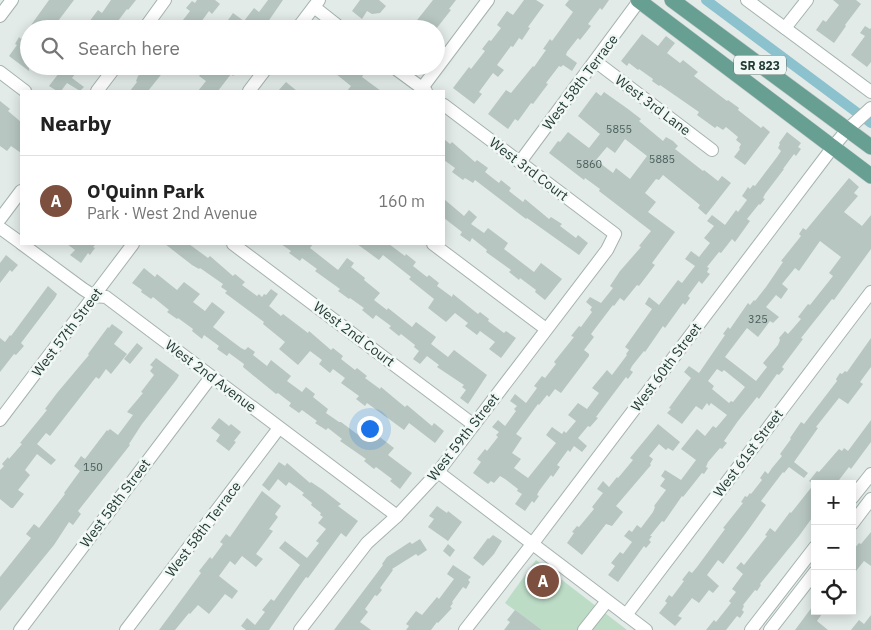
<!DOCTYPE html>
<html lang="en">
<head>
<meta charset="utf-8">
<style>
  body { margin:0; font-family:"IBM Plex Sans",sans-serif; background:#f6f6f6; color:#222 }
  .controls { position:absolute; right:15px; bottom:15px; display:grid; overflow:hidden; border-radius:0px; box-shadow:0 2px 12px #0003 }
  .controls button { width:45px; height:45px; display:grid; place-items:center; padding:0; border:0; border-bottom:1px solid #e0e0e0; background:#fff; color:#222; font:25px sans-serif }
  .you { position:absolute; left:369px; top:428px; width:18px; height:18px; margin:-12px; border:4px solid #fff; border-radius:50%; background:#1a73e8; box-shadow:0 0 0 8px #1a73e833 }
  .badge { display:grid; place-items:center; width:32px; height:32px; border-radius:50%; background:#7c4f3e; color:#fff; font-size:16px; font-weight:700 }
  .pin { position:absolute; translate:-50% -50%; border:2px solid #fff; box-shadow:0 1px 5px #0006 }
  .list { margin:0; padding:0; list-style:none }
  h2 { display:flex; justify-content:space-between; align-items:center; height:65px; margin:0; padding:0 20px; font-size:21px }
  h2 small { font-size:16px; font-weight:400; color:#767676 }
  .list li { display:grid; grid-template-columns:32px 1fr auto; gap:15px; align-items:center; box-sizing:border-box; height:90px; padding:0 20px; border-top:1px solid #e0e0e0 }
  .list b { display:block; font-size:19px; white-space:nowrap }
  .list p { margin:0; font-size:16px; white-space:nowrap; color:#767676 }
  .list em { font-size:16px; font-style:normal; color:#767676 }
  .icon { flex:none; width:28px; height:28px; fill:none; stroke:currentColor; stroke-width:2; stroke-linecap:round; stroke-linejoin:round }
  .map { position:relative; flex:none; width:871px; height:630px; overflow:hidden }
  .search { position:absolute; background:#fff; box-shadow:0 2px 12px #0003; left:20px; top:20px; width:425px; height:55px; display:flex; align-items:center; gap:12px; box-sizing:border-box; padding:0 18px; border-radius:28px; color:#767676; font-size:19px }
  .panel { position:absolute; background:#fff; box-shadow:0 2px 12px #0003; left:20px; top:90px; width:425px; height:155px; border-radius:0px }
  .map>svg:first-child { display:block }
  .green { fill:#bcdcc6 }
  .lines { fill:none; stroke-linecap:round; stroke-linejoin:round }
  .canal { stroke:#8cc1ce; stroke-width:10 }
  .building { fill:#b7c6c1; fill-rule:evenodd }
  .minor-casing { stroke:#a5b3af; stroke-width:14 }
  .major-casing { stroke:#c1c8c7; stroke-width:16 }
  .minor { stroke:#fff; stroke-width:12 }
  .major { stroke:#689f93; stroke-width:15 }
  .labels { text-anchor:middle; dominant-baseline:central; stroke-width:5; stroke-linejoin:round; paint-order:stroke }
  .number-label { font-size:11px; fill:#485e59 }
  .shield { fill:#f2f8f5; stroke:#61746f; stroke-width:1 }
  .shield-label { font-size:12px; font-weight:bold; fill:#233c36 }
  .street-label { font-size:14px; fill:#233c36; stroke:#f2f8f5 }
</style>
</head>
<body>
<div class="map">
<svg width="871" height="630" viewBox="0 0 871 630">
  <rect width="100%" height="100%" fill="#e2ebe8"/>
  <!-- green -->
  <path class="green" d="M536,560L627,630H542L505,603Z"/>
  <g class="lines">
    <!-- canal -->
    <path class="canal" d="M706,0L871,123"/>
  </g>
  <!-- building -->
  <g class="building">
    <path d="M49,0H74L52,29H29V71L9,56L17,45L15,44L19,37L21,39Z"/>
    <path d="M111,0H136L128,10L127,9L112,29H97L89,22L98,10L102,13Z"/>
    <path d="M197,0H215L220,4L212,14L209,11L196,29H176L190,11L186,8L192,1L195,3Z"/>
    <path d="M268,0H283L263,29H238L239,27L228,20L233,13L244,21L254,8L259,12Z"/>
    <path d="M360,0H379L386,6L380,13L372,14L367,11L362,19L352,11Z"/>
    <path d="M433,0H456L449,9L451,10L436,29H410Z"/>
    <path d="M524,0H536L544,5L528,27L530,28L522,40L519,38L513,47L511,46L497,65L504,70L498,77L493,73L479,92L482,94L474,104L453,88L469,67L471,69L485,51L482,49L489,40L491,41L501,28L497,25L507,11L513,15Z"/>
    <path d="M569,0H609L602,10L600,8L588,24L591,26L580,40L578,38L567,52L566,55L577,63L572,71L563,65L561,67L559,66L546,83L548,84L533,104L531,103L518,121L515,119L508,129L488,114L506,90L511,93L533,66L534,67L546,50L543,49L550,39L552,41L573,12L565,5Z"/>
    <path d="M833,0H856L861,4L845,25L846,26L834,43L816,30L823,20L826,22L839,5Z"/>
    <path d="M865,26L870,29L871,28V62L867,67L851,55L865,36L860,33Z"/>
    <path d="M642,34L658,46L666,36L675,43L667,53L680,63L683,60L698,72L694,76L727,101L728,100L739,108L738,110L761,128L763,126L770,132L745,165L734,157L740,149L739,148L741,144L736,140L738,137L726,127L723,130L717,126L715,128L697,115L699,112L660,85L659,86L652,81L653,79L639,69L638,70L629,63L627,66L621,61Z"/>
    <path d="M60,66H81L72,78L84,87L80,91L67,83L61,91H57L49,86L59,73L57,71Z"/>
    <path d="M148,66H168L148,91H130L137,82L136,81L138,76Z"/>
    <path d="M207,66H237L235,69L238,71L233,76L231,74L218,91H198L206,81L199,76Z"/>
    <path d="M326,66H346L351,70L353,68L363,75L362,77L381,91H347L351,86Z"/>
    <path d="M286,82L297,91H278Z"/>
    <path d="M596,92L601,96L604,92L628,109L641,119L639,121L663,141L666,137L673,141L678,146L675,149L703,171L704,170L718,181L722,176L731,183L706,215L698,208L700,205L663,175L659,180L656,179L645,193L656,202L648,212L675,232L652,263L655,265L639,286L637,285L624,301L620,298L614,306L613,305L591,334L594,337L584,350L589,354V356L561,393L555,389L549,397L547,395L539,405L538,404L516,434L522,438L512,453L521,459L514,468L528,478L556,443L546,435L552,427L562,434L564,431L566,433L576,421L568,415L578,403L587,409L599,393L592,388L607,370L612,375L627,355L626,354L629,350L625,347L652,309L645,304L649,297L659,305L678,280L682,283L695,266L685,259L691,251L699,257L710,243L704,238L714,226L707,221L712,215L725,225L736,210L738,212L747,200L742,196L748,187L750,189L753,185L755,186L777,157L781,151L778,148L780,144L779,143L787,132L801,143L798,147L801,149L796,156L794,154L783,169H784L765,194L763,198L765,199L760,205L759,204L747,219L750,221L735,242L732,239L721,253L719,252L707,267L709,268L707,272L710,274L702,284L699,281L688,296L690,298L685,305L683,303L665,328L663,326L645,352L644,351L632,366L630,370L633,372L628,379L626,377L596,417L598,418L590,427L588,426L578,438L587,446L582,452L574,446L570,452L568,450L557,465L560,467L553,477L551,475L539,491L537,495L539,496L534,503L532,501L525,511L515,504L522,494L517,491L518,489L505,479L500,476L494,483L491,481L488,484L473,473L481,462L477,459L485,449L487,451L498,437L496,435L499,432L492,427L498,420L505,426L516,411L514,409L517,406L510,401L515,394L526,403L537,388L534,386L542,376L545,378L556,364L554,362L574,337L571,336L579,326L581,327L592,312L590,310L592,307L586,302L590,297L601,303L613,288L610,286L620,271L641,247L639,246L651,231L599,191L600,189L585,178L584,180L549,153L558,141L560,142L568,132L589,148L600,134L578,116ZM625,139L647,156L630,179L616,168L613,173L596,160L607,147L615,153Z"/>
    <path d="M0,101L10,109L8,111L21,122V153L11,146L7,151L0,146Z"/>
    <path d="M444,139L450,144L452,142L475,162L477,160L488,168L485,172L499,183L501,180L511,188L509,191L523,202L525,199L549,219L551,217L562,224L560,226L576,238L578,235L588,243L579,255L527,218L526,219L475,180L473,183L465,178L463,180L452,172L455,168L444,160Z"/>
    <path d="M849,178L859,187L854,193L858,196L844,212L862,226L871,215V249L834,300L832,299L801,338L803,339L782,367L784,369L779,375L777,374L759,399L757,397L738,421L724,441L727,443L722,449L720,448L708,462L706,467L708,468L704,474L702,473L683,497L682,496L664,522L662,521L650,536H652L649,540L651,542L646,548L644,546L618,582L608,575L615,566L611,563L620,552L623,554L632,542L624,536L629,530L632,532L637,525L641,528L653,512L655,507L654,506L666,490L660,486L665,479L661,476L665,470L681,480L696,460L681,449L697,429L705,436L713,426L716,428L727,415L711,403L709,406L707,403L702,410L696,406L682,424L667,413L671,409L669,408L691,378L684,372L689,366L699,373L725,335L723,334L728,327L730,329L748,303L750,305L754,300L755,301L766,287L783,262L781,261L801,236L799,234L803,228L806,230ZM820,241L841,257L829,273L833,276L810,305L808,304L798,317L801,319L788,334L785,331L779,338L780,340L778,345L763,363L767,367L756,381L725,357L747,328L758,337L770,321L773,323L779,317L766,307L776,295L781,299L788,289L782,284L795,268L799,271ZM717,369L722,372L724,370L745,387L733,402L731,401L729,403L712,389L714,386L708,381Z"/>
    <path d="M444,199L464,216L469,210L477,217L471,224L484,233L488,228L508,243L504,249L534,272L541,263L562,279L545,300L535,292L536,290L520,278L519,280L509,272L511,270L486,252L487,250L472,238L470,242L460,235L462,232L444,218Z"/>
    <path d="M67,244H96L93,247L95,248L90,255L88,253L81,263L70,255L75,250Z"/>
    <path d="M165,244H189L208,258L210,256L233,276L235,274L245,282L242,285L257,296L259,294L262,297L264,294L266,295L271,289L278,294L269,306L281,316L283,314L308,333L309,331L331,350L333,348L343,356L341,359L355,370L357,368L367,376L365,378L380,389L381,387L405,407L407,405L432,426L434,423L444,431L435,443L409,423L404,430L367,403L365,406L356,399L359,396L341,383L345,378L333,369L330,373L319,364L322,360L310,351L298,365L279,349L285,342L263,324L264,322L225,293L227,291L221,287L223,284L200,268L199,269L192,265Z"/>
    <path d="M281,244H313L310,248L338,270L347,258L354,263L351,267L365,278L364,280L380,293L374,300L387,310L388,308L412,327L416,322L436,337L431,344L448,357L454,350L487,375L468,404L460,398L466,390L462,387L464,385L437,367L439,365L427,356L420,364L413,359L419,351L414,347L415,345L401,334L399,336L389,328L391,326L376,315L373,319L362,310L364,308L350,298L349,299L338,291L340,289L315,271L317,269L302,258L300,261L289,253L291,251Z"/>
    <path d="M357,244H389L405,256L406,254L416,262L413,266L427,277L429,275L439,283L437,286L452,297L453,294L478,314L480,312L489,319L488,321L504,333L506,331L516,338L501,358L489,349L495,342L480,331L477,335L465,326L468,323L455,313L446,322L428,308L434,299L409,279L411,277L383,255L379,260Z"/>
    <path d="M6,255L18,265L12,272L10,270L0,283V263Z"/>
    <path d="M144,268L155,277L157,274L177,290L184,282L200,294L193,302L205,311L212,302L225,312L213,327L241,348L245,350L248,347L255,352L253,355L267,366L271,360L291,376L287,381L302,392L306,387L315,394L313,397L328,409L326,413L339,422H341L365,440L372,431L394,448L388,455L412,473L400,489L390,481L392,479L376,467L374,469L364,461L366,459L340,441L342,439L328,428L326,430L315,423L317,421L302,410L299,413L289,406L291,403L278,393L276,394L243,367L244,364L229,353L227,356L217,349L219,346L204,335L202,339L192,331L193,329L178,318L177,319L167,312L169,310L153,297L151,299L141,292L142,290L132,283Z"/>
    <path d="M48,286L57,294L55,298L21,343L24,346L16,355L14,354L0,372V338L5,342L10,335L11,336Z"/>
    <path d="M112,324L123,332L114,344L127,354L111,374L106,369L99,379L96,377L50,436L46,433L37,444L56,460L51,465L37,454L25,470L30,475L18,490L24,494L13,508H11L0,499V470L4,466L2,464L8,457L9,459L22,444L20,443L47,410L45,409L57,393L89,355L88,354L108,327L109,328Z"/>
    <path d="M871,338V367L860,382L863,384L848,404L839,398L816,427L818,428L794,462L808,473L804,478L789,467L784,473L783,472L761,501L766,505L749,529L723,564L718,560L707,575L719,586L713,593L709,590L699,603L692,598L678,616L682,618L675,626L659,613L667,603L665,601L669,595L672,597L684,581L682,580L689,571L692,573L697,567L725,529L723,528L743,503L741,502L745,496L747,497L750,493L751,494L762,480L760,478L765,471L768,474L772,468L782,456L780,454L791,439L790,438L801,422L804,424L837,381L836,379L840,373L842,374L845,371L847,372Z"/>
    <path d="M137,343L143,348L130,364L124,359Z"/>
    <path d="M156,358L179,375L177,379L142,424L129,444L130,445L78,511L81,514L73,525L69,522L54,545L0,611V577L31,538L26,534L34,524L39,528L65,494L64,493L80,471L74,466L81,456L85,459L107,430L108,431L110,429L118,435L133,415L127,412L143,393L141,392L154,375L150,371L153,367L150,365Z"/>
    <path d="M219,418L229,426L231,424L241,432L234,441L236,442L229,451L216,441L220,435L211,428Z"/>
    <path d="M871,420V442L851,469L849,467L836,484H815V520L812,518L799,536L760,584L761,585L757,591L755,590L743,605L744,606L742,610L744,612L740,618L737,616L726,630H706L714,620L716,622L731,603L729,601L736,592L732,589L743,574L736,568L741,562L744,565L767,536L765,535L770,528L775,532L790,512L791,513L814,484L809,481L817,471L819,472L839,449L842,451L844,448L848,451Z"/>
    <path d="M658,424L680,442L673,451L668,448L666,450L659,444L649,456L653,459L650,464L651,465L616,506L623,512L612,526L606,524L582,555L567,543L574,533L572,532L577,526L579,527L594,509L592,507L603,493L597,489L603,481L609,487L617,477L618,478L633,460L630,458Z"/>
    <path d="M279,462L285,466L287,463L310,483L311,482L323,490L341,504L338,506L358,521L346,537L341,533L308,578L306,577L296,591L269,630H246L241,626L247,618L255,625L265,612L262,610L271,599L274,601L300,565L279,548L285,541L307,558L319,543L316,541L326,529L318,523L323,517L320,515L321,513L311,505L312,503L302,495L304,493L289,482L286,486L278,479L269,491L262,485Z"/>
    <path d="M262,491L281,506L275,514L278,517L269,529L273,531L256,554L263,559L256,567L242,556L235,565L230,561L219,576L238,591L232,599L225,594L209,614L198,605L190,614L189,613L175,630H159L201,573L199,571L210,557L212,559L223,544L220,542L226,534L230,537Z"/>
    <path d="M437,506L447,513L448,511L462,522L448,541L428,527L434,519L429,516Z"/>
    <path d="M871,532V566L864,561L852,576V551L859,543L861,544Z"/>
    <path d="M493,535L502,541L494,554L483,566L473,558L488,538L489,539Z"/>
    <path d="M420,539L427,550L418,556L416,554L392,569L393,570L380,588L382,590L377,596L375,595L365,609L368,612L360,622L371,630H334L383,565L382,564L387,557L410,542L412,544Z"/>
    <path d="M448,544L455,550L450,557L443,551Z"/>
    <path d="M453,565L471,577L468,580L470,582L466,589L463,587L452,602L453,603L450,607L452,608L438,623L437,622L431,630H406L409,626L406,624L416,611L422,615L437,597L439,599L454,579L447,574Z"/>
    <path d="M815,603V611H824L817,621L828,630H795Z"/>
    <path d="M515,610L542,630H504L510,622L507,620Z"/>
    <path d="M871,615V630H851L859,620L864,624Z"/>
  </g>
  <g class="lines">
    <!-- minor casing -->
    <g class="minor-casing">
      <g id="minor">
        <path d="M747,0L871,92"/>
        <path d="M314,7L342,29"/>
        <path d="M0,16L12,0"/>
        <path d="M785,28L807,0"/>
        <path d="M144,29L165,0"/>
        <path d="M297,29L319,0"/>
        <path d="M595,61L712,150"/>
        <path d="M392,66L426,91"/>
        <path d="M0,72L25,91"/>
        <path d="M422,88L488,0"/>
        <path d="M97,91L116,66"/>
        <path d="M249,91L268,66"/>
        <path d="M520,162L639,1"/>
        <path d="M0,219L21,191"/>
        <path d="M0,228L21,243"/>
        <path d="M22,244L83,289L94,296L106,297L397,516"/>
        <path d="M233,244L474,425"/>
        <path d="M433,244L546,329"/>
        <path d="M0,420L133,244"/>
        <path d="M438,472L646,630"/>
        <path d="M852,498L871,474"/>
        <path d="M852,524L871,499"/>
        <path d="M626,615L871,292"/>
        <path d="M20,630L211,377"/>
        <path d="M126,630L279,428"/>
        <path d="M300,630L367,543L397,516L438,472L607,250L615,234L444,105"/>
        <path d="M465,630L533,543L833,147L847,130L871,108"/>
        <path d="M584,630L607,601"/>
        <path d="M751,630L815,547"/>
        <path d="M770,630L815,572"/>
      </g>
    </g>
    <!-- major casing -->
    <g class="major-casing">
      <g id="major">
        <path d="M638,0L871,176"/>
        <path d="M672,0L871,147"/>
      </g>
    </g>
    <!-- minor -->
    <use href="#minor" class="minor"/>
    <!-- major -->
    <use href="#major" class="major"/>
  </g>
  <g class="labels">
    <!-- number labels -->
    <g class="number-label">
      <text x="619" y="129">5855</text>
      <text x="662" y="159">5885</text>
      <text x="589" y="164">5860</text>
      <text x="758" y="319">325</text>
      <text x="93" y="467">150</text>
    </g>
    <!-- shield labels -->
    <rect class="shield" x="734" y="55.5" width="52" height="19" rx="4"/>
    <g class="shield-label">
      <text x="760" y="65">SR 823</text>
    </g>
    <!-- street labels -->
    <g class="street-label">
      <text transform="translate(580 82) rotate(-53)">West 58th Terrace</text>
      <text transform="translate(653 105) rotate(37)">West 3rd Lane</text>
      <text transform="translate(529 169) rotate(37)">West 3rd Court</text>
      <text transform="translate(67 332) rotate(-53)">West 57th Street</text>
      <text transform="translate(354 334) rotate(37)">West 2nd Court</text>
      <text transform="translate(666 367) rotate(-53)">West 60th Street</text>
      <text transform="translate(211 376) rotate(37)">West 2nd Avenue</text>
      <text transform="translate(463 437) rotate(-52)">West 59th Street</text>
      <text transform="translate(748 453) rotate(-53)">West 61st Street</text>
      <text transform="translate(115 503) rotate(-53)">West 58th Street</text>
      <text transform="translate(203 529) rotate(-53)">West 58th Terrace</text>
    </g>
  </g>
</svg>
<div class="controls">
<button>+</button>
<button>−</button>
<button><svg class="icon" aria-label="locate" viewBox="0 0 24 24"><circle cx="12" cy="12" r="6"/><path d="M12 2v4M12 18v4M2 12h4M18 12h4"/></svg></button>
</div>
<div class="you"></div>
<div class="pin badge" style="left:543px;top:581px">A</div>
<div class="search"><svg class="icon" aria-label="search" viewBox="0 0 24 24"><circle cx="10" cy="10" r="6"/><path d="M15 15l6 6"/></svg>Search here</div>
<section class="panel">
<h2>Nearby<small></small></h2>
<ul class="list">
<li><span class="badge">A</span><div><b>O'Quinn Park</b><p>Park · West 2nd Avenue</p></div><em>160 m</em></li>
</ul>
</section>
</div>
</body>
</html>
